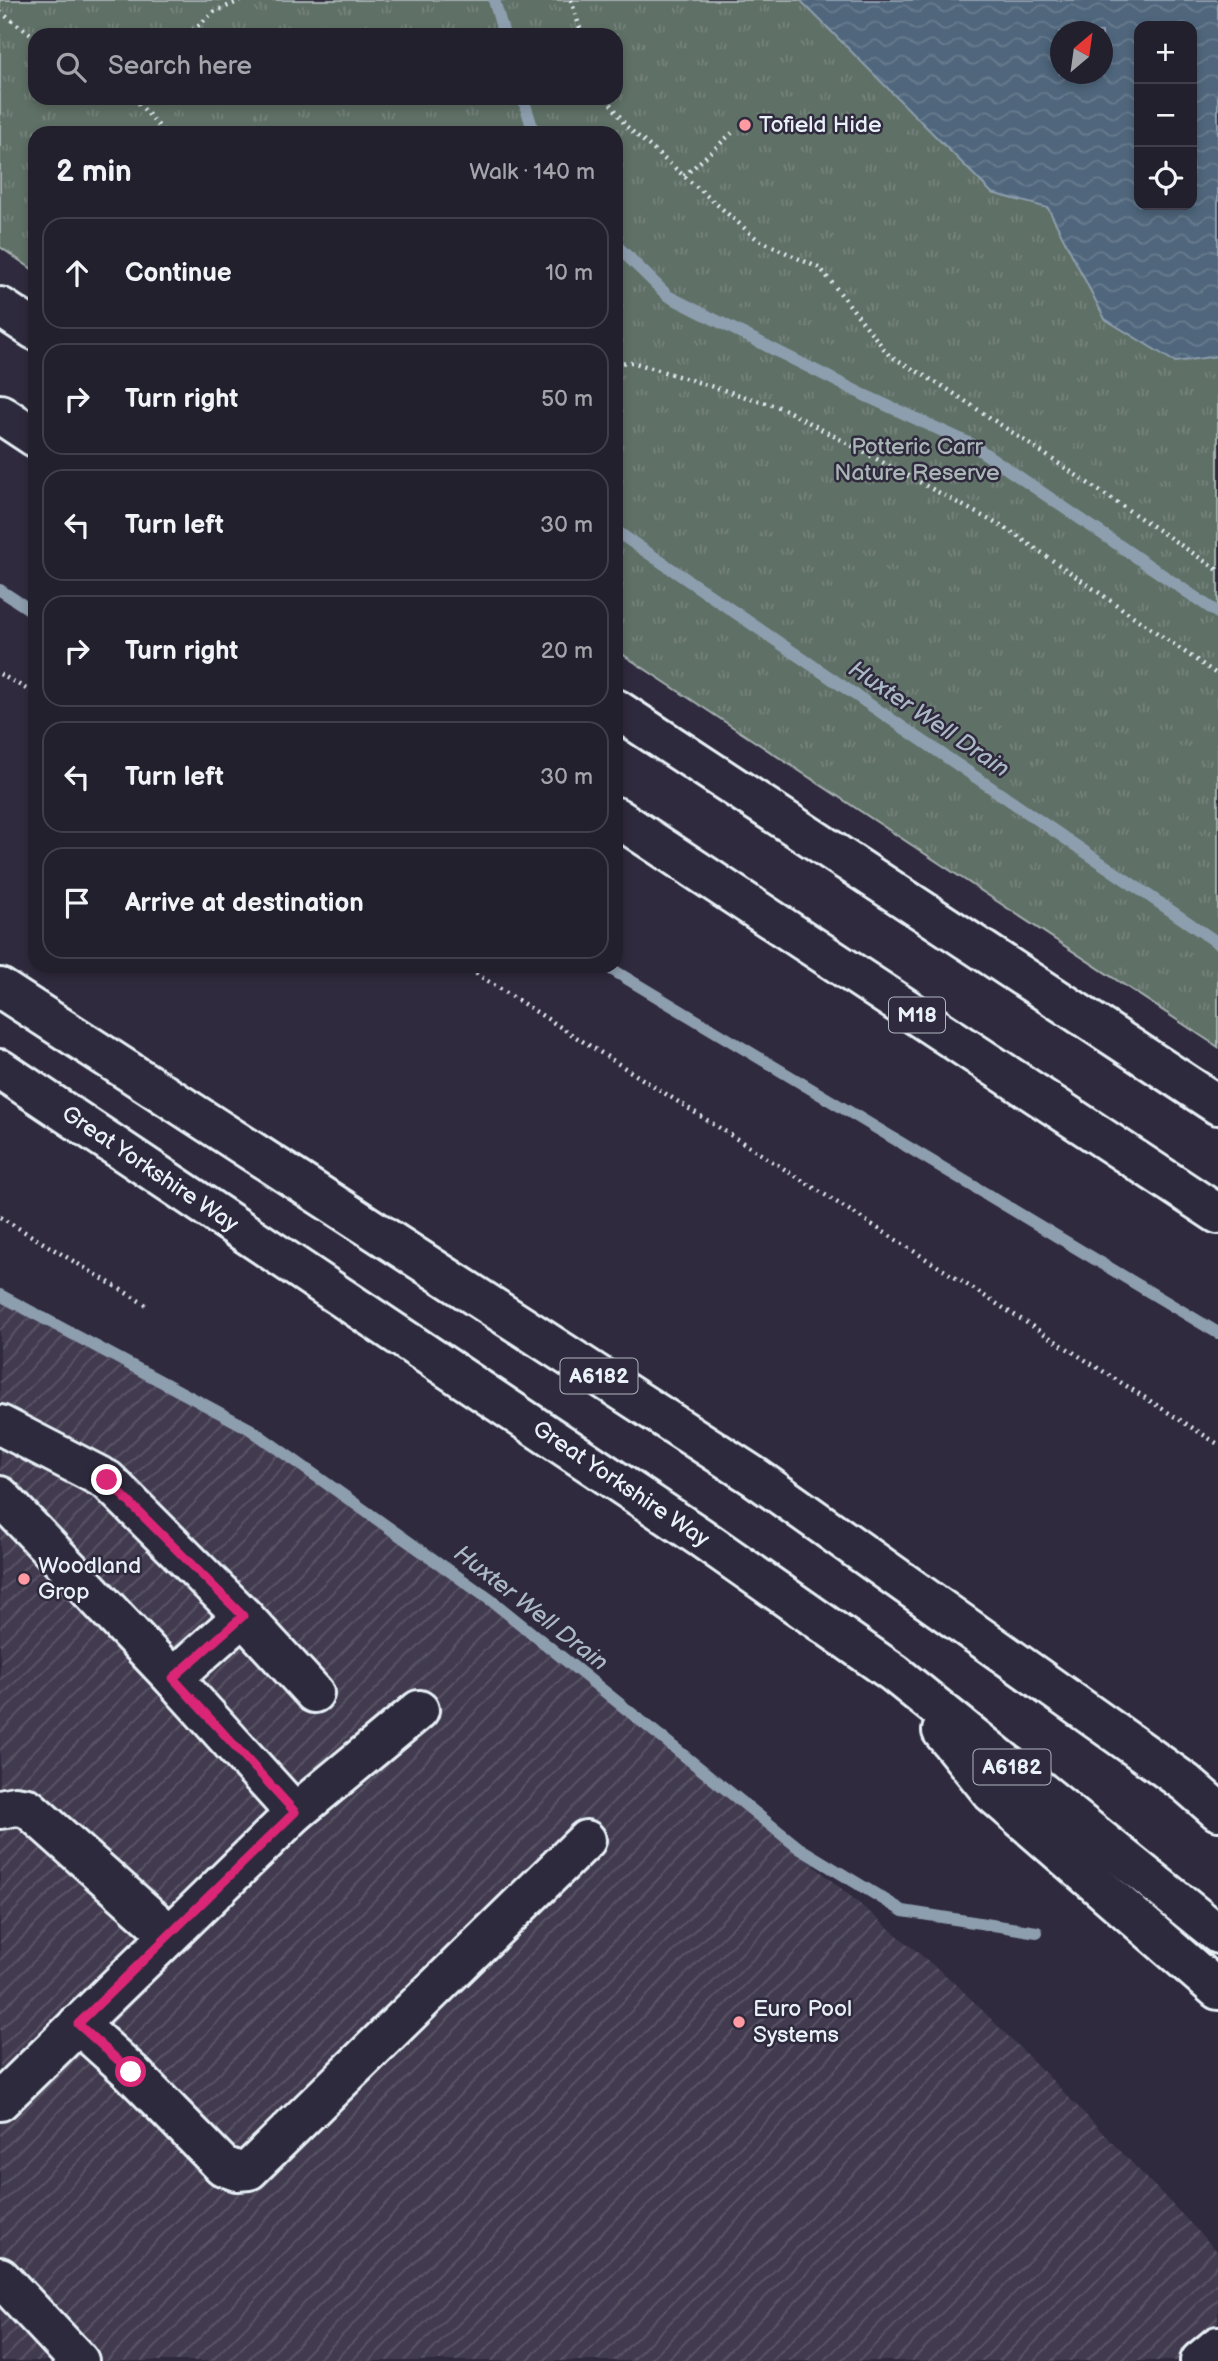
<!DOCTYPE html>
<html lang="en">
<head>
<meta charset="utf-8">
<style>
  body { margin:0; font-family:"Balsamiq Sans",sans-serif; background:#2f2d3a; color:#f1f3f6 }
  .controls { position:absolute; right:21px; top:21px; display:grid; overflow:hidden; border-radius:14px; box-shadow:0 4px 10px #0003 }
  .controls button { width:63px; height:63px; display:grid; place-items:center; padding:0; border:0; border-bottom:2px solid #403e4a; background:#23202e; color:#f1f3f6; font:35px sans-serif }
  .compass { position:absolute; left:1050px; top:21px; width:63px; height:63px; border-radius:50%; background:#23202e; box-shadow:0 4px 10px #0003; rotate:29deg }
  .stop { position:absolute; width:21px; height:21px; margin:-16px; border:5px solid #db2777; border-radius:50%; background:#fff }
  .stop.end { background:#db2777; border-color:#fff; box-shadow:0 2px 7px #0008 }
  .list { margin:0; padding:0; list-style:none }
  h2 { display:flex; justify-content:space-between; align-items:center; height:91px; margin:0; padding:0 28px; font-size:30px }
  h2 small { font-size:23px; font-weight:400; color:#a3a3aa }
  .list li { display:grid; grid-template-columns:46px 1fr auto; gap:21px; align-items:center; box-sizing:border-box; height:112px; margin:0 14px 14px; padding:0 14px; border:2px solid #403e4a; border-radius:21px }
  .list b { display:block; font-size:26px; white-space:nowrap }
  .list em { font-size:23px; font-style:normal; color:#a3a3aa }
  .icon { flex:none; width:38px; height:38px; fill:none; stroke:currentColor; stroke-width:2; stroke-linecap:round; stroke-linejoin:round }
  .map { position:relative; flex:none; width:1218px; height:2361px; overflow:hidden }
  .search { position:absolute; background:#23202e; box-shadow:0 4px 10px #0003; left:28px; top:28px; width:595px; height:77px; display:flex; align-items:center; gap:18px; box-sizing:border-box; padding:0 24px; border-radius:21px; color:#a3a3aa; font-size:26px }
  .panel { position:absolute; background:#23202e; box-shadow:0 4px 10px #0003; left:28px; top:126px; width:595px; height:847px; border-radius:21px }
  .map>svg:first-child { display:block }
  .industrial { fill:url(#industrial-furrows) }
  .park { fill:url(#park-tufts); stroke:#a4b0af; stroke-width:2; fill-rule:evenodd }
  .water { fill:url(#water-waves); stroke:#8d9eae; stroke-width:2; fill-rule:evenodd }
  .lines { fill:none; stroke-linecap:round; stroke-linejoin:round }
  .stream { stroke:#8d9eae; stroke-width:12 }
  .minor-casing { stroke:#e8f1f8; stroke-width:44 }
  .highway-casing { stroke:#e8f1f8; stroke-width:44 }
  .path { stroke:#e8f1f8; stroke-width:4.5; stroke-dasharray:2 5; stroke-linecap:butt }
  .minor { stroke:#2f2a3d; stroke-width:38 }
  .highway { stroke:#2f2a3d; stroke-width:38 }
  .route { stroke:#db2777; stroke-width:9 }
  .poi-dot { fill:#ff9aa2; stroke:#2f2a3d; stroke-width:2.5 }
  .labels { text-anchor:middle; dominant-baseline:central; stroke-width:5; stroke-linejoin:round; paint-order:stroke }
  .shield { fill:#2f2a3d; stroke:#b0b5c0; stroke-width:2 }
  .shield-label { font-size:21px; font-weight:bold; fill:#e8f1f8 }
  .poi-label { font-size:23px; fill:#e8f1f8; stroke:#2f2a3d; text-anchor:start }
  .park-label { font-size:23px; fill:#aab6b6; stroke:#2f2a3d }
  .street-label { font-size:23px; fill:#e8f1f8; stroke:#2f2a3d }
  .water-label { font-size:24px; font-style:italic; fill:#abb9c6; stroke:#2f2a3d }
</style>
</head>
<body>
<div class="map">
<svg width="1218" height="2361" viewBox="0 0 1218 2361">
  <defs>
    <pattern id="industrial-furrows" width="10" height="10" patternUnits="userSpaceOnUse" patternTransform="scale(1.75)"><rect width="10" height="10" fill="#423a4f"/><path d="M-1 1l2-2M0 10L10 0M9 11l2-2" fill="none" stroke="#5d5769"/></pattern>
    <pattern id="park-tufts" width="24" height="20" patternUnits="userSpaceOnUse" patternTransform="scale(1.75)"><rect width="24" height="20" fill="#5f6f66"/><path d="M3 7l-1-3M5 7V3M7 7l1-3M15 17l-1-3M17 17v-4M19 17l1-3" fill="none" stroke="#76847d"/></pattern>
    <pattern id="water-waves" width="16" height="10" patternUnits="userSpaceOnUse" patternTransform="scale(1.75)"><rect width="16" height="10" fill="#50667c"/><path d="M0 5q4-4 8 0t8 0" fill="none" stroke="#697c8f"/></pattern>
  </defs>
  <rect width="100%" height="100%" fill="#2f2a3d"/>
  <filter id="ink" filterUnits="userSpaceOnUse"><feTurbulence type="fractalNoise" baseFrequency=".0143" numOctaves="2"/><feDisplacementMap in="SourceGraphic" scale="14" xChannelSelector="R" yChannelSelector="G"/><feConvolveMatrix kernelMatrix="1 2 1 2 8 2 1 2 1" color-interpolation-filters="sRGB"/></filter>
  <g filter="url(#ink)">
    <!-- industrial -->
    <path class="industrial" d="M0,1295L250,1429L600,1688L956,1984L1051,2079L1218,2252V2361H0Z"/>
    <!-- park -->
    <path class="park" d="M0,0H1218V1047L616,650V133H35V271L0,247ZM1139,26H1192V205H1139ZM1060,32H1102V74H1060ZM35,35H616V98H35Z"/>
    <!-- water -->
    <path class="water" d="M800,0H1218V356L1175,362L1105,319L1048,208L992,193ZM1139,26H1192V205H1139ZM1060,32H1102V74H1060Z"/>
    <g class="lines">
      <!-- stream -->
      <g class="stream">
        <path d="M494,0L504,35"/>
        <path d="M523,98L534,133"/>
        <path d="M616,245L668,296L864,395L971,444L1218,613"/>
        <path d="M616,531L1218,943"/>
        <path d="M0,590L35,613"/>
        <path d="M606,966L1218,1333"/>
        <path d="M0,1295L250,1429L492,1601L799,1848L903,1911L1037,1932"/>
      </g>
      <!-- minor casing -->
      <g class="minor-casing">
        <g id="minor">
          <path d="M0,1425L107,1480L243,1616L314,1693"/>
          <path d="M0,1496L173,1678L295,1813"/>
          <path d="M173,1678L243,1616"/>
          <path d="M0,1809L15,1806L28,1808L169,1934"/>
          <path d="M78,2024L131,2072L223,2166L237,2171L249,2170L586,1840"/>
          <path d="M0,2101L295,1813L419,1710"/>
          <path d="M0,2277L79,2361"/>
          <path d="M1200,2361L1218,2346"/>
        </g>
      </g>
      <!-- highway casing -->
      <g class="highway-casing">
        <g id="highway">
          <path d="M0,307L35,330"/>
          <path d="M0,414L35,437"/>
          <path d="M616,709L1218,1105"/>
          <path d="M616,817L1218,1214"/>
          <path d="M0,988L755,1477L1186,1783L1218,1811"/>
          <path d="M0,1069L700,1537L894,1673L1218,1934"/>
          <path d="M942,1731L992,1793L1218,1990"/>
        </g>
      </g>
      <!-- path -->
      <g class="path">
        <path d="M571,0L582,35"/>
        <path d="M0,12L35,37"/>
        <path d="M187,35L214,12L242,0"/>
        <path d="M134,98L165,133"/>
        <path d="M607,98L626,126L757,239L821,269L889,355L947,389L1218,570"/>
        <path d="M684,176L732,133"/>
        <path d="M616,363L632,362L782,408L1010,531L1218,675"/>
        <path d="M0,674L35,694"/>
        <path d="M464,966L1218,1444"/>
        <path d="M0,1217L148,1306"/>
      </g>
      <!-- minor -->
      <use href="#minor" class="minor"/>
      <!-- highway -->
      <use href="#highway" class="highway"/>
    </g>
  </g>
  <g class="lines" filter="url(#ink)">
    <!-- route -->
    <path class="route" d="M107,1480L243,1616L173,1678L295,1812L78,2024L131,2072"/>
  </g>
  <!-- markers -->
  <g class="poi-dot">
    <circle cx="745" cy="125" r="7"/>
    <circle cx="24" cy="1579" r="7"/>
    <circle cx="739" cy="2022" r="7"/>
  </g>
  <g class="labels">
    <!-- shield labels -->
    <g class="shield">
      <rect x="889" y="997.5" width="56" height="35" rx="5"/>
      <rect x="560.5" y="1358.5" width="77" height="35" rx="5"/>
      <rect x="973.5" y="1749.5" width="77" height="35" rx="5"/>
    </g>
    <g class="shield-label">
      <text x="917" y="1015">M18</text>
      <text x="599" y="1376">A6182</text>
      <text x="1012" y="1767">A6182</text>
    </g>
    <!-- poi labels -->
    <g class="poi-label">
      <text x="759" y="125">Tofield Hide</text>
      <text x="38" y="1566">Woodland<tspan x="38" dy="26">Grop</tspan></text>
      <text x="753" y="2009">Euro Pool<tspan x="753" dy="26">Systems</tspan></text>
    </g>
    <!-- park labels -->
    <g class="park-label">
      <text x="917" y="447">Potteric Carr<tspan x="917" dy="26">Nature Reserve</tspan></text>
    </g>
    <!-- street labels -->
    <g class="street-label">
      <text transform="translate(150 1169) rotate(34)">Great Yorkshire Way</text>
      <text transform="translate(621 1484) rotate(34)">Great Yorkshire Way</text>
    </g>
    <!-- water labels -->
    <g class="water-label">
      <text transform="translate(929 719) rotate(34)">Huxter Well Drain</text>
      <text transform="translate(531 1608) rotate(38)">Huxter Well Drain</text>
    </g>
  </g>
</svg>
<div class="controls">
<button>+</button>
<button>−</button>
<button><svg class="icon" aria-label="locate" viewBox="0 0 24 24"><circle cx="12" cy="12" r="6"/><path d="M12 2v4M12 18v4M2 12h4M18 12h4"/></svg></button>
</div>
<svg class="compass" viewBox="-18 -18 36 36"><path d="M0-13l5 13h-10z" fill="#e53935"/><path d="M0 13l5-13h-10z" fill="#a3a3aa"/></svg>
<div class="stop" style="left:131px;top:2072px"></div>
<div class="stop end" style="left:107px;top:1480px"></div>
<div class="search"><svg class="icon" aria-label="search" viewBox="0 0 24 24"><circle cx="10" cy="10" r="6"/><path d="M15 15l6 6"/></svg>Search here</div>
<section class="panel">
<h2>2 min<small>Walk · 140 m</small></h2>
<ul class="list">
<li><svg class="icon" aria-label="ahead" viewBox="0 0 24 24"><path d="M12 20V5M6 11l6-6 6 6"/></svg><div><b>Continue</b></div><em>10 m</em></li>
<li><svg class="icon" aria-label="right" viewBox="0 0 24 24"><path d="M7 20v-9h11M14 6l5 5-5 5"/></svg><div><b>Turn right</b></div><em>50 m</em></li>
<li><svg class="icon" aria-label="left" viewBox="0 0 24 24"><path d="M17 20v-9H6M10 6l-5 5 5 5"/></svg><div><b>Turn left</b></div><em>30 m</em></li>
<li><svg class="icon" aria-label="right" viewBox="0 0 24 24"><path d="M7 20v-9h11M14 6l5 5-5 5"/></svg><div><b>Turn right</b></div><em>20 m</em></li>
<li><svg class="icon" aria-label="left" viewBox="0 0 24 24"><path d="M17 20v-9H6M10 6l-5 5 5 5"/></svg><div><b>Turn left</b></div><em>30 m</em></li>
<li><svg class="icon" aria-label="arrive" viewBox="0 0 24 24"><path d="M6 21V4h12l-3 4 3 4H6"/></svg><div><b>Arrive at destination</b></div></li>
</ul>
</section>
</div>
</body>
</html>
